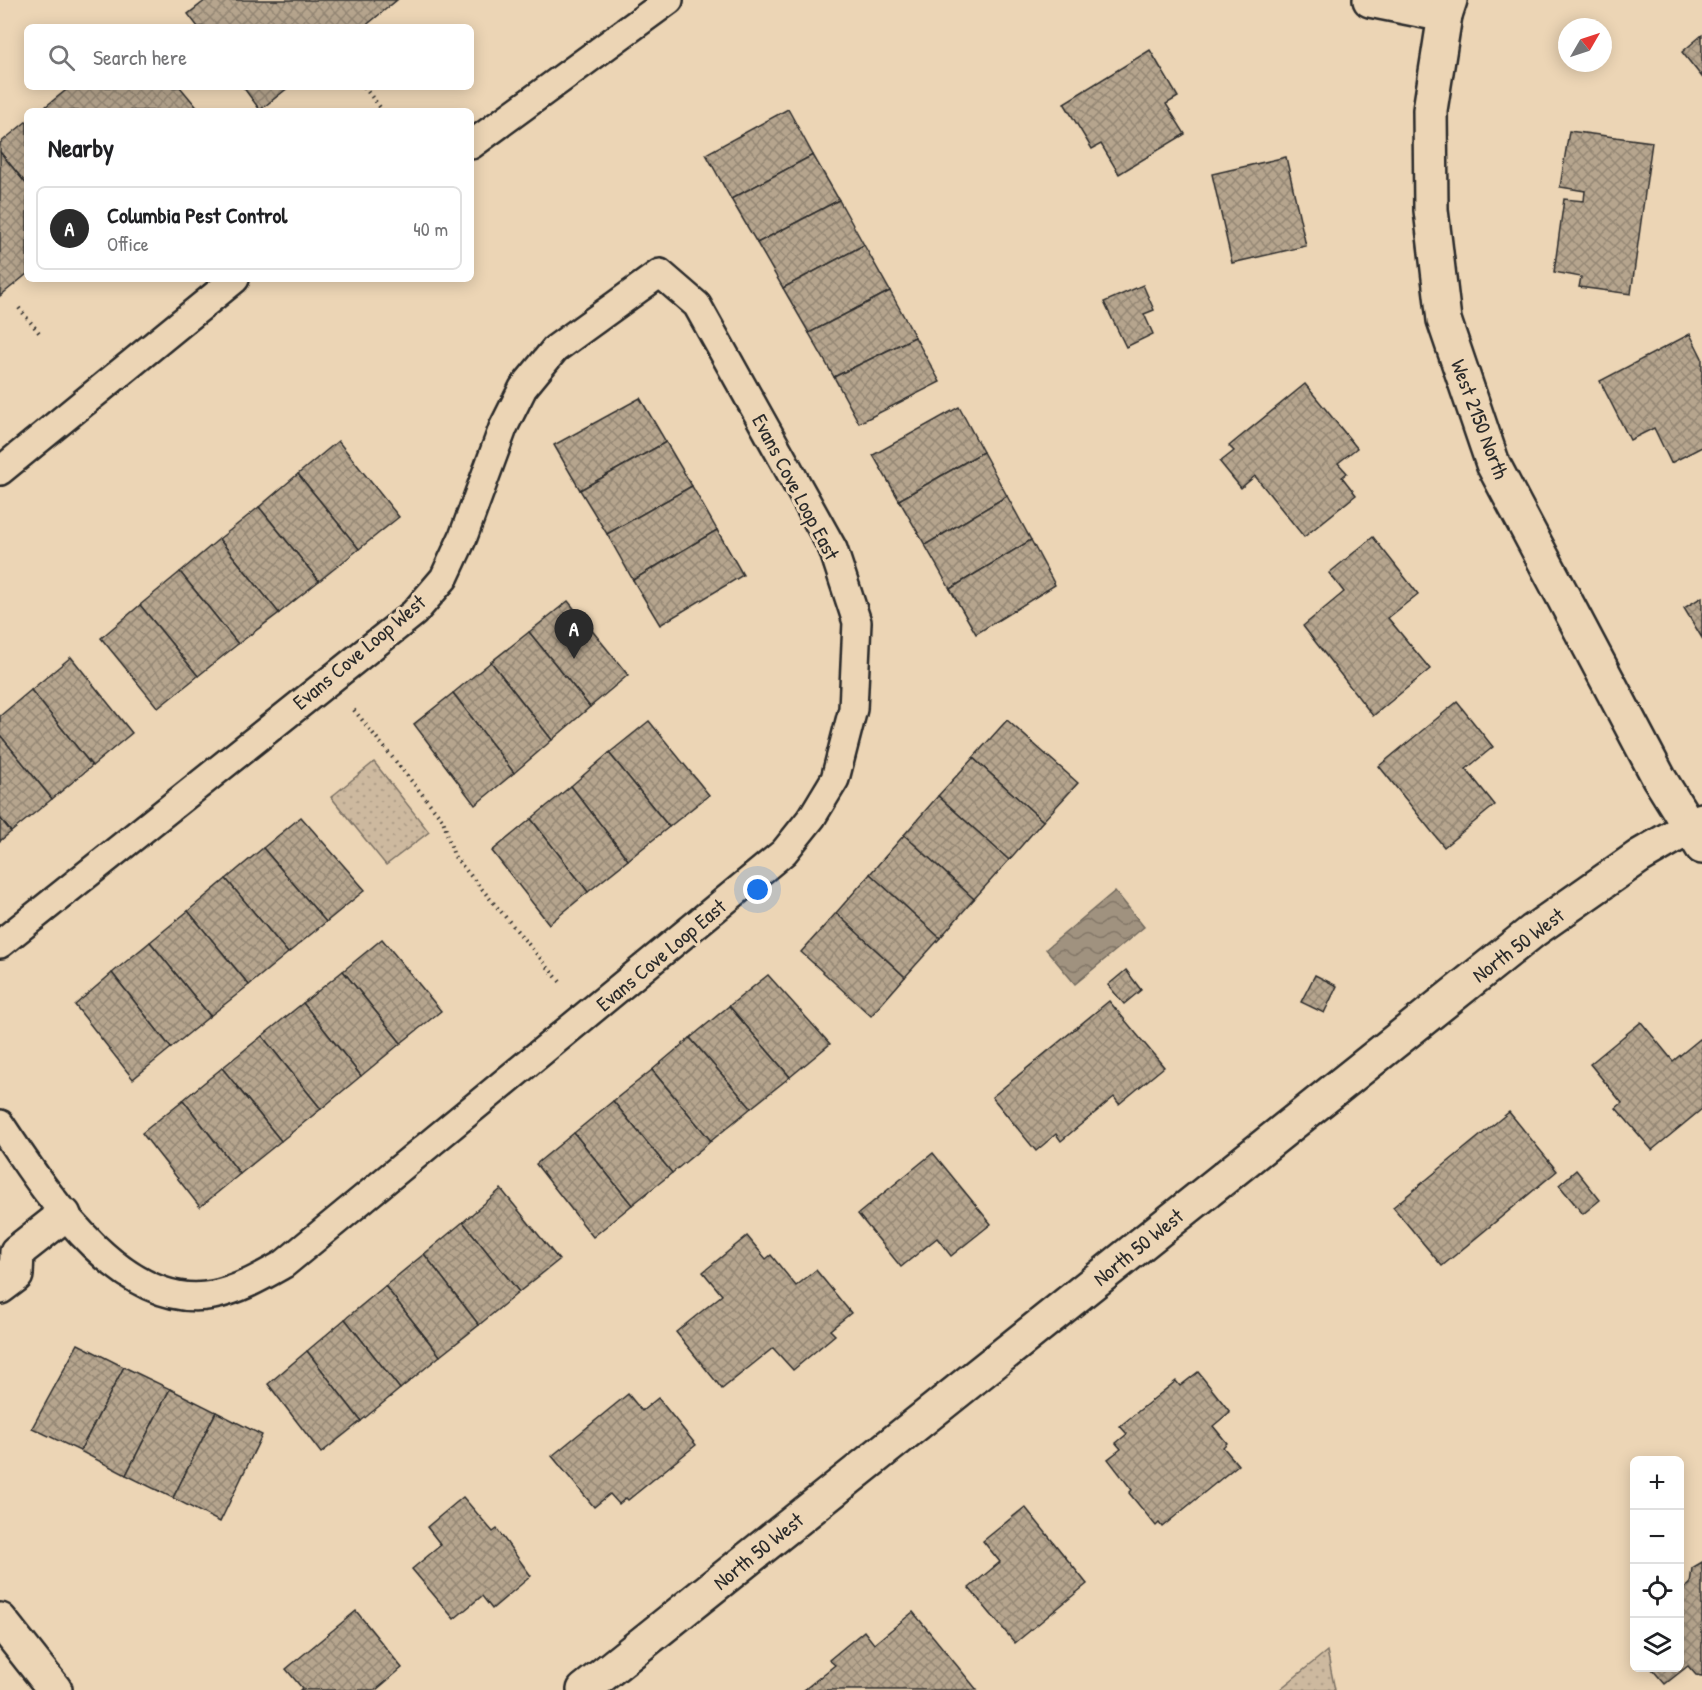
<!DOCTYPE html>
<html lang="en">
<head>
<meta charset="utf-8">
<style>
  body { margin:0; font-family:"Patrick Hand",sans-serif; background:#f2f2f2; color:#202124 }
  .controls { position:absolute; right:18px; bottom:18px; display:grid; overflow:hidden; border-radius:9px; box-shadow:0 3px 15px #0003 }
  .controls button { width:54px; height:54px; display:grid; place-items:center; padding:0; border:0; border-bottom:2px solid #e0e0e0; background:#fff; color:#202124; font:30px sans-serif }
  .compass { position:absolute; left:1558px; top:18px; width:54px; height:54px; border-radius:50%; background:#fff; box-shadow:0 3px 15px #0003; rotate:51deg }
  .you { position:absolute; left:758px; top:890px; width:21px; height:21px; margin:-15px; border:4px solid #fff; border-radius:50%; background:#1a73e8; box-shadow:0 0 0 9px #1a73e833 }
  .badge { display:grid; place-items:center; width:39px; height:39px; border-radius:50%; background:#2b2b2b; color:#fff; font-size:20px; font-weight:700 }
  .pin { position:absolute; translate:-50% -50px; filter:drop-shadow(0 2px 3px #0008) }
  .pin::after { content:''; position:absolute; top:32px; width:21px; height:18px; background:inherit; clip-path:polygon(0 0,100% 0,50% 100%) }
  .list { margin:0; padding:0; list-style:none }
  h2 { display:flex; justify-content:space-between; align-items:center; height:78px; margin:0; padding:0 24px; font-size:26px }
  h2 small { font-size:20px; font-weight:400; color:#757577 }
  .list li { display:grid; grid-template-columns:39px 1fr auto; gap:18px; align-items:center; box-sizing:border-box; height:84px; margin:0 12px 12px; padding:0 12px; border:2px solid #e0e0e0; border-radius:9px }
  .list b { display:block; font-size:22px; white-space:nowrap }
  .list p { margin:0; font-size:20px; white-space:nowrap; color:#757577 }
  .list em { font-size:20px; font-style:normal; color:#757577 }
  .icon { flex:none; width:33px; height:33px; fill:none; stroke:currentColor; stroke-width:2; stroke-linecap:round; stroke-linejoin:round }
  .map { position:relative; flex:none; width:1702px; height:1690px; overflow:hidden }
  .search { position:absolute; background:#fff; box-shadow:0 3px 15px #0003; left:24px; top:24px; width:450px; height:66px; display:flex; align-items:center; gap:15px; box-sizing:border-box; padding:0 21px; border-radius:9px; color:#757577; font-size:22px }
  .panel { position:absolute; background:#fff; box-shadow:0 3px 15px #0003; left:24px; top:108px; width:450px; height:174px; border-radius:9px }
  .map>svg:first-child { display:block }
  .grass { fill:url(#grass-dots); stroke:#7c7265; stroke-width:1.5 }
  .water { fill:url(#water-waves); stroke:#71695d; stroke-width:1.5 }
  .building { fill:url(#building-cross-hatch); stroke:#2b2b2b; stroke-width:1.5 }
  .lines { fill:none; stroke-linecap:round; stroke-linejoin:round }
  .lane-casing { stroke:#2b2b2b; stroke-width:32 }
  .street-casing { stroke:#2b2b2b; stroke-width:38 }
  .secondary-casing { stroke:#2b2b2b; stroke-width:38 }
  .path { stroke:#2b2b2b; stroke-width:4; stroke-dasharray:1.5 4.5; stroke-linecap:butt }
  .lane { stroke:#ecd5b5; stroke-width:27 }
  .street { stroke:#ecd5b5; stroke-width:33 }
  .secondary { stroke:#ecd5b5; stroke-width:33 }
  .labels { text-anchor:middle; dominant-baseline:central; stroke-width:6; stroke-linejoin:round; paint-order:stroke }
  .street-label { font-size:21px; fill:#2b2b2b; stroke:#ecd5b5 }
</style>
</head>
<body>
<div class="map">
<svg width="1702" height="1690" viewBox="0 0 1702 1690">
  <defs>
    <pattern id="grass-dots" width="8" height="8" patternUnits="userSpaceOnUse" patternTransform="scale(1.5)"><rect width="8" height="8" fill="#cdb99f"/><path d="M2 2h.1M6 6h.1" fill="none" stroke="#b09f89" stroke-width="1.8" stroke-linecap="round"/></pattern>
    <pattern id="water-waves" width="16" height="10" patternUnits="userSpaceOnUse" patternTransform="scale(1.5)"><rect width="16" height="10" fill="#a0927f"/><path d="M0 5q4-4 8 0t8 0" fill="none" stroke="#837768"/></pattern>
    <pattern id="building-cross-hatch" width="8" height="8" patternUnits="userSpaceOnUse" patternTransform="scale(1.5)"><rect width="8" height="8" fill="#b6a58e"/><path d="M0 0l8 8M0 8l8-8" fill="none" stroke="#948774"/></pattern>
  </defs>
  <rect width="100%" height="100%" fill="#ecd5b5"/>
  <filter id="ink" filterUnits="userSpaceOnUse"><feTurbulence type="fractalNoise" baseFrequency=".0167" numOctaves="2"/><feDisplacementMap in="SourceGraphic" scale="12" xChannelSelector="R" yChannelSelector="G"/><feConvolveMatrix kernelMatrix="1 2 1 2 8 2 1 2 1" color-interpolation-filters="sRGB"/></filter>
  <g filter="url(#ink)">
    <!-- grass -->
    <g class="grass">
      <path d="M374,762L429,832L386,865L331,797Z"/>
      <path d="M1327,1651L1335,1690H1279Z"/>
    </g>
    <!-- water -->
    <path class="water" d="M1115,891L1144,927L1075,984L1046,949Z"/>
    <!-- building -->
    <g class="building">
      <path d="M206,0H397L364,27H198L188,14Z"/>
      <path d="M1702,35V77L1682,52Z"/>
      <path d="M1150,50L1178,97L1166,104L1185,134L1119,174L1101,144L1092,149L1064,103Z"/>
      <path d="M70,87H180L200,111H40Z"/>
      <path d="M243,87H289L260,110Z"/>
      <path d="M788,109L813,155L731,199L706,154Z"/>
      <path d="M27,121V185L0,152V143Z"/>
      <path d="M1569,131L1652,142L1631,294L1579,287L1581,277L1554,272L1564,199L1584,201L1585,191L1560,187Z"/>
      <path d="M0,152L27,185V274L0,296Z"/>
      <path d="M813,155L839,200L757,243L731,199Z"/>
      <path d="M1286,157L1306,246L1232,263L1212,174Z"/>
      <path d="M839,200L864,245L783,288L757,243Z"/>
      <path d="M864,245L890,291L809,333L783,288Z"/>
      <path d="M1143,285L1154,310L1144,314L1153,334L1126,347L1104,302Z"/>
      <path d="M890,291L915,337L834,377L809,333Z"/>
      <path d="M1690,334L1702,358V447L1671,463L1654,428L1630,440L1600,381Z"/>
      <path d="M915,337L940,382L859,423L834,377Z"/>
      <path d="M1305,384L1357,448L1338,463L1347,473L1342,477L1356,495L1304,537L1255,476L1241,488L1220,462L1234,451L1229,446Z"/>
      <path d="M640,398L666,442L580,490L554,445Z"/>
      <path d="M959,407L983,452L899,500L873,455Z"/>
      <path d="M338,441L399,517L359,549L298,474Z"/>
      <path d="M666,442L692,486L607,534L580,490Z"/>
      <path d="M983,452L1007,496L925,545L899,500Z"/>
      <path d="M298,474L359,549L319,581L259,507Z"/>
      <path d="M692,486L717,530L633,580L607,534Z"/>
      <path d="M1007,496L1031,540L950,589L925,545Z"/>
      <path d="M259,507L319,581L279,613L219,539Z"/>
      <path d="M717,530L743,575L660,625L633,580Z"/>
      <path d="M1373,537L1418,594L1388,618L1430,669L1373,716L1303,626L1344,592L1329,573Z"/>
      <path d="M219,539L279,613L238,644L180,572Z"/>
      <path d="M1031,540L1055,585L976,634L950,589Z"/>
      <path d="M180,572L238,644L198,676L140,605Z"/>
      <path d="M1702,597V638L1684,608Z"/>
      <path d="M568,601L628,675L590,707L529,632Z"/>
      <path d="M140,605L198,676L158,708L101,638Z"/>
      <path d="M529,632L590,707L552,740L491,662Z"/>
      <path d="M71,657L132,733L92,766L31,690Z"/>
      <path d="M491,662L552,740L514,773L453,693Z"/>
      <path d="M31,690L92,766L52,799L0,735V716Z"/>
      <path d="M453,693L514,773L475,805L414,724Z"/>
      <path d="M1457,702L1493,747L1466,769L1495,805L1444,847L1379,766Z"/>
      <path d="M1007,720L1078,783L1043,821L973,758Z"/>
      <path d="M649,721L709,795L669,827L609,753Z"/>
      <path d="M0,735L52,799L11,832L0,818Z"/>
      <path d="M609,753L669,827L628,860L571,786Z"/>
      <path d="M973,758L1043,821L1009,860L938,796Z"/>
      <path d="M571,786L628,860L588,892L531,819Z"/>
      <path d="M938,796L1009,860L974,899L904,835Z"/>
      <path d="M301,817L365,890L326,922L263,848Z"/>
      <path d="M0,818L11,832L0,841Z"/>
      <path d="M531,819L588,892L549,924L492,851Z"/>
      <path d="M904,835L974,899L940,938L870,874Z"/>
      <path d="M263,848L326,922L288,953L226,879Z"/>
      <path d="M870,874L940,938L905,977L836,913Z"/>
      <path d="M226,879L288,953L249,985L188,911Z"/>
      <path d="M188,911L249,985L210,1016L150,942Z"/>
      <path d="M836,913L905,977L871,1016L801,952Z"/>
      <path d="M382,939L441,1011L401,1043L343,971Z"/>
      <path d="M150,942L210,1016L171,1048L112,973Z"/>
      <path d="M1126,970L1141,990L1124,1004L1108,985Z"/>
      <path d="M343,971L401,1043L361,1076L303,1003Z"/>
      <path d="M112,973L171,1048L133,1079L75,1005Z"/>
      <path d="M768,975L830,1044L790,1077L729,1006Z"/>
      <path d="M1315,975L1337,986L1324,1013L1301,1002Z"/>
      <path d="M1109,1001L1164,1067L1119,1104L1114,1097L1061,1141L1056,1134L1036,1151L992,1097Z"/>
      <path d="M303,1003L361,1076L321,1109L262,1036Z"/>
      <path d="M729,1006L790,1077L751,1108L690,1038Z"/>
      <path d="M1641,1022L1673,1061L1700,1039L1702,1041V1109L1652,1150L1616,1108L1622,1103L1590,1064Z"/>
      <path d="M262,1036L321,1109L281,1141L222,1068Z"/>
      <path d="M690,1038L751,1108L711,1141L652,1070Z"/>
      <path d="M222,1068L281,1141L240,1174L183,1100Z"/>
      <path d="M652,1070L711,1141L672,1173L613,1101Z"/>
      <path d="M183,1100L240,1174L200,1207L142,1133Z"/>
      <path d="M613,1101L672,1173L632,1205L574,1133Z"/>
      <path d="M1509,1112L1557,1171L1442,1266L1393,1207Z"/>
      <path d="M574,1133L632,1205L593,1237L536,1164Z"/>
      <path d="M933,1153L991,1224L951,1256L937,1238L901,1267L858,1214Z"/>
      <path d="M1576,1170L1600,1200L1583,1214L1559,1185Z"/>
      <path d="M501,1189L559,1260L519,1292L463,1222Z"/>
      <path d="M463,1222L519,1292L479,1325L424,1254Z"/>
      <path d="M747,1236L766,1259L771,1255L796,1286L816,1270L851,1313L830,1330L835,1335L793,1370L773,1348L722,1389L676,1332L722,1295L703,1272Z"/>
      <path d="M424,1254L479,1325L440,1356L385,1286Z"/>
      <path d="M385,1286L440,1356L400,1389L345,1319Z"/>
      <path d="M345,1319L400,1389L361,1421L307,1351Z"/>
      <path d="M78,1344L124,1367L80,1451L32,1428Z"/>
      <path d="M307,1351L361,1421L321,1453L268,1384Z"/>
      <path d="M124,1367L170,1389L126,1475L80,1451Z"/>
      <path d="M1198,1372L1230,1412L1213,1426L1227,1443L1223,1447L1238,1465L1162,1527L1159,1523L1156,1526L1129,1493L1132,1490L1108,1459L1121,1449L1116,1443L1127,1434L1120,1426L1176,1381L1180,1386Z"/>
      <path d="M170,1389L216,1412L173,1498L126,1475Z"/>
      <path d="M628,1394L642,1411L658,1398L696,1445L628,1500L626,1498L619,1504L610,1494L594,1507L552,1456Z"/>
      <path d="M216,1412L262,1435L220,1522L173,1498Z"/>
      <path d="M463,1497L493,1532L497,1529L531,1576L492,1609L482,1596L454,1619L412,1569L441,1545L427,1527Z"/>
      <path d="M1025,1507L1087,1584L1015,1643L969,1588L1000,1562L983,1541Z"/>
      <path d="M1702,1562V1676L1696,1675L1688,1666L1665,1684L1651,1668H1680V1592L1690,1584L1692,1568Z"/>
      <path d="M356,1611L402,1668L376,1690H300L302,1688L286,1669Z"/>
      <path d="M913,1612L977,1690H804L835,1665L829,1660L864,1631L874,1644Z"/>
    </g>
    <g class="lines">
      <!-- lane casing -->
      <g class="lane-casing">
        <g id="lane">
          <path d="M471,145L669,0"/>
          <path d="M0,471L235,279"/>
          <path d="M0,944L414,613L444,578L463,537L503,428L523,388L555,349L660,273L697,305L833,549L857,622L853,709L835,779L812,817L784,852L284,1264C261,1277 239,1290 213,1295C121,1313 43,1188 0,1124"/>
        </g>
      </g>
      <!-- street casing -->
      <g class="street-casing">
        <g id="street">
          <path d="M1370,0L1445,15"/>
          <path d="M1450,0L1445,15L1430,110L1431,210L1444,320L1493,464L1659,778L1702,847"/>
          <path d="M0,1287L16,1275L17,1252L64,1215"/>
          <path d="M584,1690L1533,931L1640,856L1702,820"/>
        </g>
      </g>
      <!-- secondary casing -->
      <g class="secondary-casing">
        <path id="secondary" d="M0,1620L55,1690"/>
      </g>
      <!-- path -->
      <g class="path">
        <path d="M364,87L383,111"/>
        <path d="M19,308L41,335"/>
        <path d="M354,710L443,820L454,856L562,984"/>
      </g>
      <!-- lane -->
      <use href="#lane" class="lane"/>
      <!-- street -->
      <use href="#street" class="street"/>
      <!-- secondary -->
      <use href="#secondary" class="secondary"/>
    </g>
  </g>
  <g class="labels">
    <!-- street labels -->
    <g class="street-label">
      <text transform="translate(1480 419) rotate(69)">West 2150 North</text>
      <text transform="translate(796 487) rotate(62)">Evans Cove Loop East</text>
      <text transform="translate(359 652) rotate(-40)">Evans Cove Loop West</text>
      <text transform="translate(1518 945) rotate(-37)">North 50 West</text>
      <text transform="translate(661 955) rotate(-40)">Evans Cove Loop East</text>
      <text transform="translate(1138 1247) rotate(-39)">North 50 West</text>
      <text transform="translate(758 1551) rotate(-39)">North 50 West</text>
    </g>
  </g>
</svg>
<div class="controls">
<button>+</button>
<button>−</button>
<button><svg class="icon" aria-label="locate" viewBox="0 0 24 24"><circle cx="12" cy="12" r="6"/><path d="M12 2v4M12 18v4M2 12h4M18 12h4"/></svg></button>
<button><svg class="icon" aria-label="layers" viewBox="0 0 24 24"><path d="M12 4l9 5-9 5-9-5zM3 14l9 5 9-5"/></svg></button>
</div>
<svg class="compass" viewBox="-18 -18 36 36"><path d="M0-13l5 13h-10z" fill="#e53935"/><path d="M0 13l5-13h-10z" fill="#757577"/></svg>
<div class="you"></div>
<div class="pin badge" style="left:574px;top:659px">A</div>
<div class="search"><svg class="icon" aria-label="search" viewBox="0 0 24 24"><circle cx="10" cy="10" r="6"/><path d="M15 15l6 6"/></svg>Search here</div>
<section class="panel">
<h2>Nearby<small></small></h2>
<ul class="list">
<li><span class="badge">A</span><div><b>Columbia Pest Control</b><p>Office</p></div><em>40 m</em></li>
</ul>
</section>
</div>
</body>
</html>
